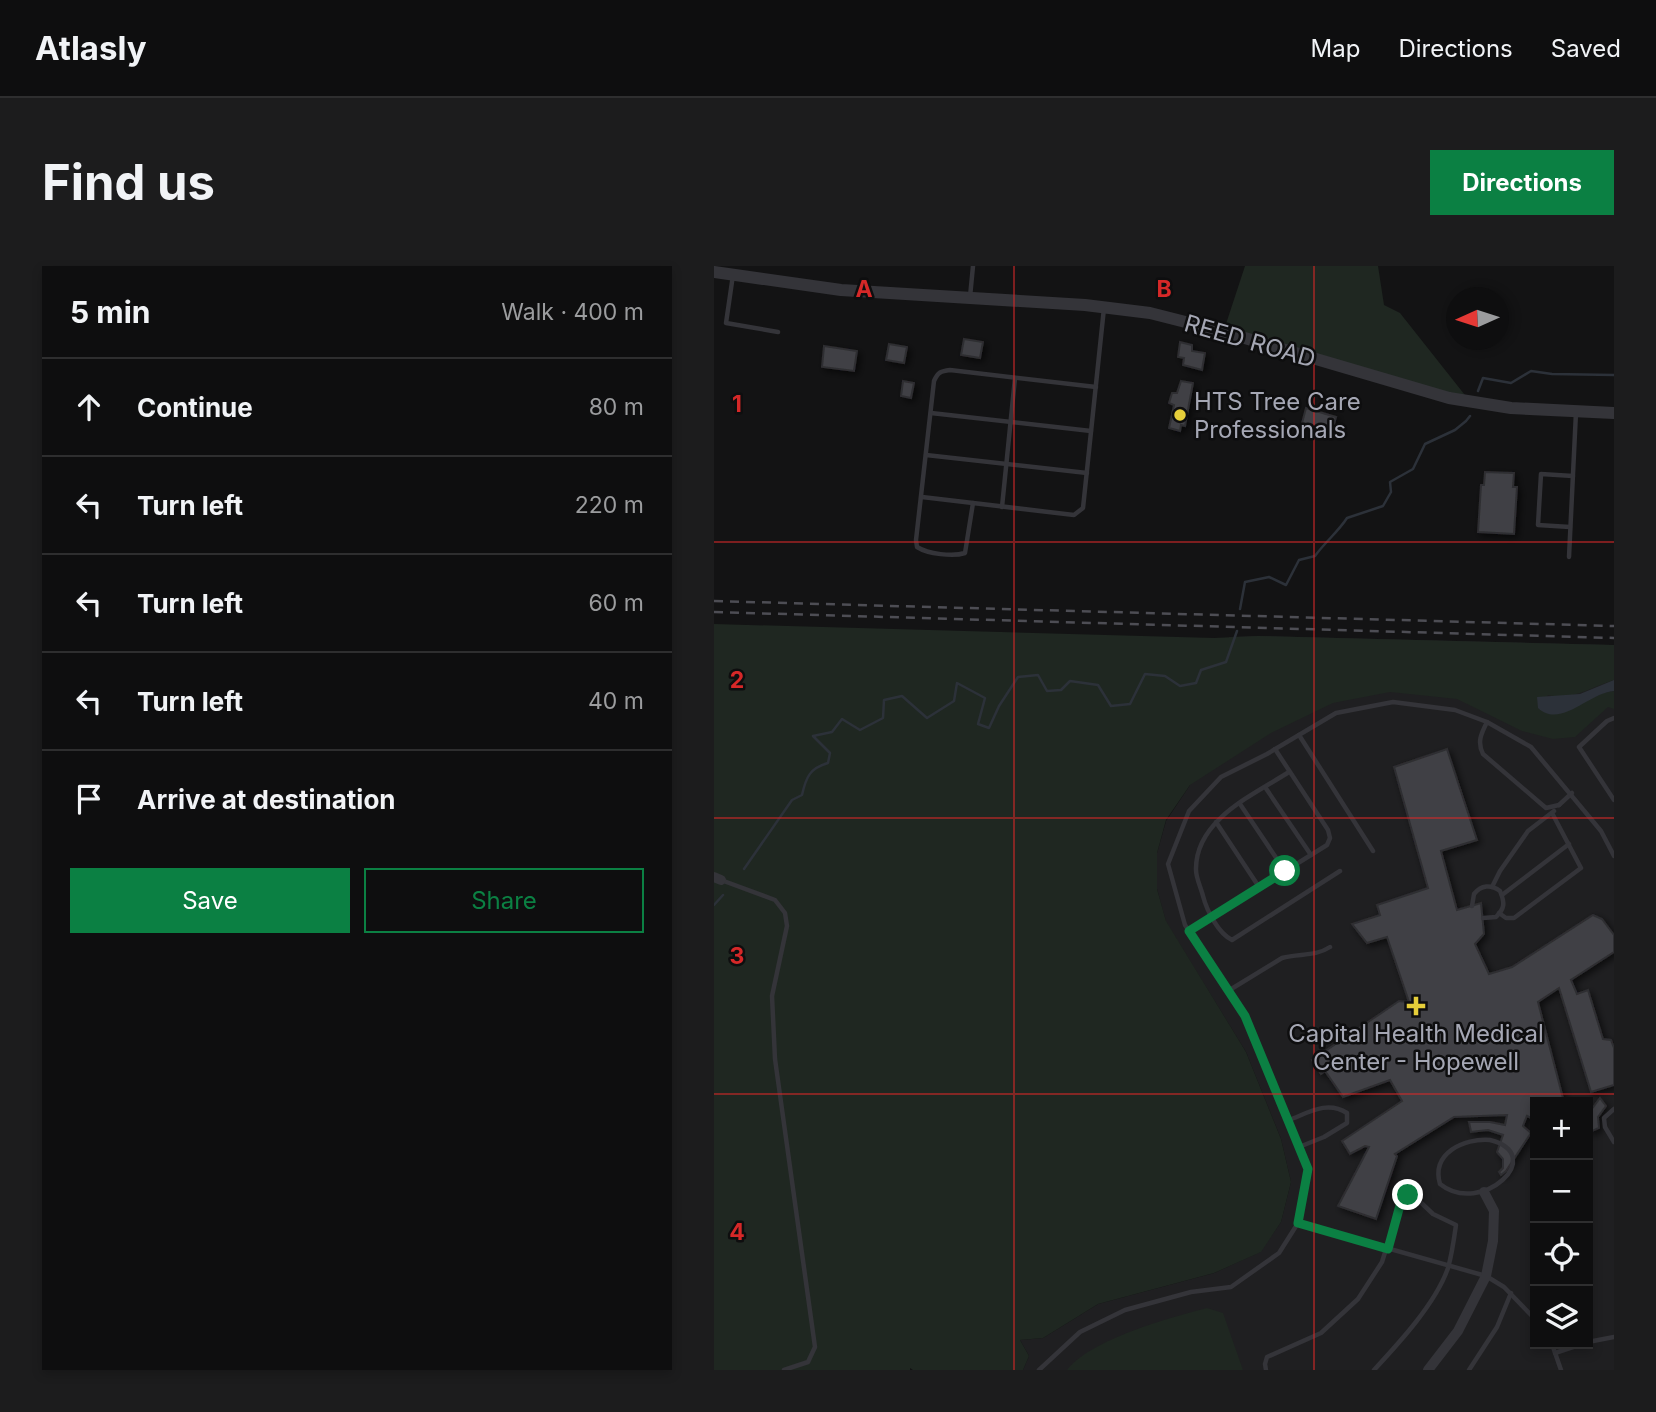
<!DOCTYPE html>
<html lang="en">
<head>
<meta charset="utf-8">
<style>
  body { margin:0; font-family:Inter,sans-serif; background:#1c1c1d; color:#f1f3f6 }
  .controls { position:absolute; right:21px; bottom:21px; display:grid; overflow:hidden; border-radius:0px; box-shadow:0 4px 10px #0003 }
  .controls button { width:63px; height:63px; display:grid; place-items:center; padding:0; border:0; border-bottom:2px solid #2e2e2f; background:#0e0e0f; color:#f1f3f6; font:35px sans-serif }
  .compass { position:absolute; left:732px; top:21px; width:63px; height:63px; border-radius:50%; background:#0e0e0f; box-shadow:0 4px 10px #0003; rotate:267deg }
  .stop { position:absolute; width:21px; height:21px; margin:-16px; border:5px solid #0b8043; border-radius:50%; background:#fff }
  .stop.end { background:#0b8043; border-color:#fff; box-shadow:0 2px 7px #0008 }
  .list { margin:0; padding:0; list-style:none }
  h2 { display:flex; justify-content:space-between; align-items:center; height:91px; margin:0; padding:0 28px; font-size:30px }
  h2 small { font-size:23px; font-weight:400; color:#9b9c9e }
  .list li { display:grid; grid-template-columns:46px 1fr auto; gap:21px; align-items:center; box-sizing:border-box; height:98px; padding:0 28px; border-top:2px solid #2e2e2f }
  .list b { display:block; font-size:26px; white-space:nowrap }
  .list em { font-size:23px; font-style:normal; color:#9b9c9e }
  .actions { display:flex; gap:14px; padding:21px 28px }
  .actions a { flex:1; padding:16px 0; border:2px solid #0b8043; border-radius:0px; text-align:center; font-size:24px; color:#0b8043 }
  .actions .main { background:#0b8043; color:#fff }
  .icon { flex:none; width:38px; height:38px; fill:none; stroke:currentColor; stroke-width:2; stroke-linecap:round; stroke-linejoin:round }
  .map { position:relative; flex:none; width:900px; height:1104px; overflow:hidden; border-radius:0px }
  header { display:flex; align-items:center; gap:42px; box-sizing:border-box; height:98px; padding:0 35px; background:#0e0e0f; border-bottom:2px solid #2e2e2f }
  header strong { font-size:33px }
  nav { display:flex; gap:38px; margin-inline-start:auto; font-size:24px }
  .intro { display:flex; align-items:center; justify-content:space-between; box-sizing:border-box; height:168px; padding:0 42px }
  h1 { margin:0; font-size:49px }
  .button { padding:18px 32px; border-radius:0px; background:#0b8043; color:#fff; font-size:24px; font-weight:700 }
  main { display:flex; gap:42px; padding:0 42px }
  aside { flex:1; background:#0e0e0f; border-radius:0px; box-shadow:0 4px 10px #0003 }
  .map>svg:first-child { display:block }
  .built { fill:#1f1f21; fill-rule:evenodd }
  .green { fill:#1f2721 }
  .water { fill:#2c3139 }
  .lines { fill:none; stroke-linecap:round; stroke-linejoin:round }
  .stream { stroke:#2c3139; stroke-width:2.5 }
  .building { fill:#3f4044; stroke:#2e2d30; stroke-width:2; filter:url(#shadow) }
  .service { stroke:#343439; stroke-width:4.5 }
  .minor { stroke:#343439; stroke-width:10 }
  .tertiary { stroke:#343439; stroke-width:12 }
  .rail { stroke:#4d4d54; stroke-width:2.5; stroke-dasharray:9 7; stroke-linecap:butt }
  .route { stroke:#0b8043; stroke-width:9 }
  .grid { fill:none; stroke:#d62828; stroke-width:2; stroke-opacity:0.55 }
  .poi-dot { fill:#e6ce3a; stroke:#0e0e0f; stroke-width:2.5 }
  .labels { text-anchor:middle; dominant-baseline:central; stroke-width:5; stroke-linejoin:round; paint-order:stroke }
  .street-label { font-size:24px; fill:#a5a7b4; stroke:#0e0e0f }
  .poi-label { font-size:24px; fill:#a5a7b4; stroke:#0e0e0f; text-anchor:start }
  .grid-label { font-size:23px; text-anchor:middle; font-weight:bold; fill:#d62828; stroke:#0e0e0f; stroke-width:5; stroke-linejoin:round; paint-order:stroke }
</style>
</head>
<body>
<header>
<strong>Atlasly</strong>
<nav><a>Map</a><a>Directions</a><a>Saved</a></nav>
</header>
<div class="intro"><h1>Find us</h1><a class="button">Directions</a></div>
<main>
<aside>
<h2>5 min<small>Walk · 400 m</small></h2>
<ul class="list">
<li><svg class="icon" aria-label="ahead" viewBox="0 0 24 24"><path d="M12 20V5M6 11l6-6 6 6"/></svg><div><b>Continue</b></div><em>80 m</em></li>
<li><svg class="icon" aria-label="left" viewBox="0 0 24 24"><path d="M17 20v-9H6M10 6l-5 5 5 5"/></svg><div><b>Turn left</b></div><em>220 m</em></li>
<li><svg class="icon" aria-label="left" viewBox="0 0 24 24"><path d="M17 20v-9H6M10 6l-5 5 5 5"/></svg><div><b>Turn left</b></div><em>60 m</em></li>
<li><svg class="icon" aria-label="left" viewBox="0 0 24 24"><path d="M17 20v-9H6M10 6l-5 5 5 5"/></svg><div><b>Turn left</b></div><em>40 m</em></li>
<li><svg class="icon" aria-label="arrive" viewBox="0 0 24 24"><path d="M6 21V4h12l-3 4 3 4H6"/></svg><div><b>Arrive at destination</b></div></li>
</ul>
<div class="actions"><a class="main">Save</a><a>Share</a></div>
</aside>
<div class="map">
<svg width="900" height="1104" viewBox="0 0 900 1104">
  <defs>
    <filter id="shadow"><feDropShadow dx="3" dy="3" stdDeviation="3.5" flood-color="#0009"/></filter>
  </defs>
  <rect width="100%" height="100%" fill="#131314"/>
  <!-- built -->
  <path class="built" d="M544,370L900,379V1104H309L315,1090L306,1074L329,1072L384,1038L500,1007L546,986L567,956L577,916L567,873L532,786L452,656L443,623V587L452,555L476,519L515,371ZM821,836H874V1078H821Z"/>
  <!-- green -->
  <g class="green">
    <path d="M531,0H664L670,39L686,47L758,138L510,64Z"/>
    <path d="M0,358L500,372L544,370L900,379V414C877,421 859,435 834,429L824,442L835,448L866,438L889,427L900,425V443L894,441L861,471L839,473L808,465L743,433L676,426L619,437L557,467L476,519L452,554L443,587V623L452,655L532,786L567,873L577,916L567,956L547,986L500,1007L384,1038L329,1072L306,1074L315,1090L309,1104H199L196,1102V1104H0Z"/>
    <path d="M493,1042L509,1047L529,1104H353C377,1073 455,1052 493,1042Z"/>
  </g>
  <!-- water -->
  <path class="water" d="M900,414V425C874,427 847,463 824,442L823,431L866,428Z"/>
  <g class="lines">
    <!-- stream -->
    <g class="stream">
      <path d="M764,125L769,112L797,117L817,105L838,108L900,109"/>
      <path d="M526,343L531,316L555,311L572,319L585,294L601,290C611,276 624,266 633,252L669,240L677,226L676,216L699,203L711,178L741,164L752,155L756,150"/>
      <path d="M30,603L78,534L88,529C92,511 96,502 114,497L116,487L99,470L118,466L128,453L146,464L169,452L170,434L188,430L213,452L240,435L243,417L271,432L264,458L275,462L285,440L304,411L324,409L333,425L347,424L356,415L384,419L397,440L416,438L431,408L451,410L466,420L482,417L487,404L512,396L523,365"/>
      <path d="M0,639L9,629"/>
    </g>
  </g>
  <!-- building -->
  <g class="building">
    <path d="M250,73L269,76L266,92L247,89Z"/>
    <path d="M466,76L478,79V85L491,87L488,104L469,99L470,92L464,91Z"/>
    <path d="M175,78L193,81L190,97L172,94Z"/>
    <path d="M110,80L143,85L140,105L108,101Z"/>
    <path d="M189,115L200,117L197,132L187,130Z"/>
    <path d="M467,115L479,117L471,160L467,159L466,165L455,162L460,139L455,137L458,127H463Z"/>
    <path d="M592,142L622,151L618,166L588,157Z"/>
    <path d="M771,206L800,207L799,221H803L800,268L764,266L767,219H770Z"/>
    <path d="M733,483L763,574L727,585L743,644L767,637L770,668L761,678L775,708L798,701L879,649L888,653L900,669V686L857,714L863,728L874,724L889,773L897,774L900,782V819L877,826L845,722L824,736L850,836H821V854L813,850L809,860L817,867L792,905L787,909L785,906L789,902V893L783,886L789,869L774,864L757,866L755,856H776L791,859L793,849L740,851L681,888L683,890L662,953L624,940L655,881L651,880L636,888L628,875L688,835L676,814L629,831L611,805L607,808L598,794L685,735L695,736L673,671L653,677L638,658L666,649L663,639L714,622L680,501Z"/>
    <path d="M886,832L892,840L884,851L885,862L876,866L874,848Z"/>
  </g>
  <g class="lines">
    <!-- service -->
    <g class="service">
      <path d="M19,9L12,57L64,66"/>
      <path d="M256,31L259,0"/>
      <path d="M217,147L377,165"/>
      <path d="M212,189L373,207"/>
      <path d="M208,231L360,249L369,242L390,42"/>
      <path d="M259,237L251,287C239,291 214,288 203,281L202,274L220,115C224,106 227,105 236,104L382,121"/>
      <path d="M288,241L301,112"/>
      <path d="M856,261L824,259L827,208L859,210"/>
      <path d="M855,291L862,146"/>
      <path d="M900,452L893,455L865,481L900,534"/>
      <path d="M773,456C767,468 763,476 769,488L832,542L845,539"/>
      <path d="M585,469L659,585"/>
      <path d="M575,506C539,529 481,554 482,604C482,612 487,622 489,630C493,645 504,667 518,674L626,605"/>
      <path d="M551,521L597,589"/>
      <path d="M526,538L571,605"/>
      <path d="M845,539L858,527"/>
      <path d="M502,556L545,621"/>
      <path d="M7,614L61,634L71,647L73,660L58,730L61,793L101,1081L94,1096L70,1104"/>
      <path d="M778,621L786,605L814,565L840,545"/>
      <path d="M788,629L855,578"/>
      <path d="M758,640L760,628C767,619 777,618 786,625C791,637 791,642 782,651L769,652"/>
      <path d="M785,647L792,652H800L867,602L838,547"/>
      <path d="M475,665L613,579L616,572L614,564L561,483"/>
      <path d="M514,725L568,692C585,687 601,691 616,681"/>
      <path d="M900,843L890,852L891,861L900,876"/>
      <path d="M575,854C594,847 613,834 633,847V857L610,871L585,881"/>
      <path d="M776,874C835,889 767,951 726,918C717,887 750,872 776,874Z"/>
      <path d="M584,957L772,1010L790,1021L821,1053"/>
      <path d="M874,1076L900,1071"/>
      <path d="M838,1078L847,1104"/>
      <path d="M841,1087L868,1078"/>
      <path d="M325,1104L366,1066L411,1044L477,1026L517,1021L565,987L584,957L594,903L531,750L471,659L454,598L475,545L507,511L553,488L622,447L679,436L741,444L773,456L817,481L887,565L900,590"/>
      <path d="M552,1104L551,1098L553,1091L607,1067L644,1033L668,996L688,932L694,929L700,930L719,948L742,959C740,973 738,988 734,1002C722,1037 685,1077 660,1104"/>
      <path d="M755,1104L783,1061L797,1027"/>
    </g>
    <!-- minor -->
    <g class="minor">
      <path d="M0,611L7,614"/>
      <path d="M714,1104L744,1065L772,1010L779,975L780,945L770,926"/>
    </g>
    <!-- tertiary -->
    <path class="tertiary" d="M0,6L127,24L371,39L436,47L507,65L735,132L797,142L900,147"/>
    <!-- rail -->
    <g class="rail">
      <path d="M0,335L900,360"/>
      <path d="M0,346L900,372"/>
    </g>
  </g>
  <g class="lines">
    <!-- route -->
    <path class="route" d="M571,605L475,665L531,750L594,903L584,957L674,983L688,932L694,929"/>
  </g>
  <!-- grid -->
  <path class="grid" d="M300,0V1104M600,0V1104M0,276H900M0,552H900M0,828H900"/>
  <!-- markers -->
  <g class="poi-dot">
    <circle cx="466" cy="149" r="7"/>
    <path d="M698.5 729.5h7v7h7v7h-7v7h-7v-7h-7v-7h7z"/>
  </g>
  <g class="labels">
    <!-- street labels -->
    <g class="street-label">
      <text transform="translate(536 75) rotate(16)">REED ROAD</text>
    </g>
    <!-- poi labels -->
    <g class="poi-label">
      <text x="480" y="135">HTS Tree Care<tspan x="480" dy="28">Professionals</tspan></text>
      <text x="702" y="767" text-anchor="middle">Capital Health Medical<tspan x="702" dy="28">Center - Hopewell</tspan></text>
    </g>
  </g>
  <g class="grid-label">
    <text x="150" y="31">A</text>
    <text x="450" y="31">B</text>
    <text x="23" y="146">1</text>
    <text x="23" y="422">2</text>
    <text x="23" y="698">3</text>
    <text x="23" y="974">4</text>
  </g>
</svg>
<div class="controls">
<button>+</button>
<button>−</button>
<button><svg class="icon" aria-label="locate" viewBox="0 0 24 24"><circle cx="12" cy="12" r="6"/><path d="M12 2v4M12 18v4M2 12h4M18 12h4"/></svg></button>
<button><svg class="icon" aria-label="layers" viewBox="0 0 24 24"><path d="M12 4l9 5-9 5-9-5zM3 14l9 5 9-5"/></svg></button>
</div>
<svg class="compass" viewBox="-18 -18 36 36"><path d="M0-13l5 13h-10z" fill="#e53935"/><path d="M0 13l5-13h-10z" fill="#9b9c9e"/></svg>
<div class="stop" style="left:571px;top:605px"></div>
<div class="stop end" style="left:694px;top:929px"></div>
</div>
</main>
</body>
</html>
